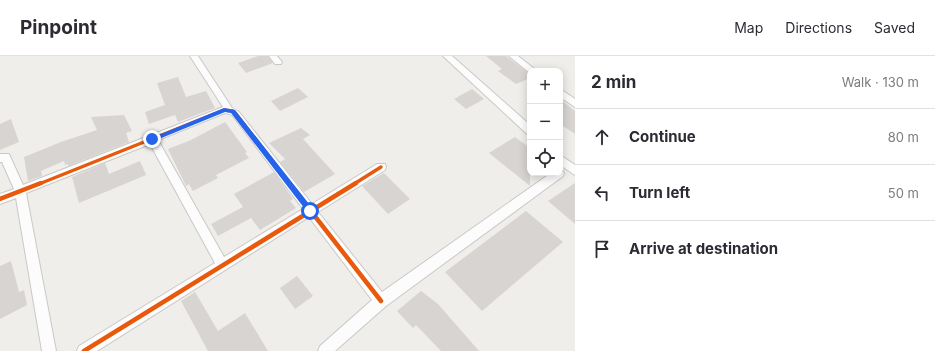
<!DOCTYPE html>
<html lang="en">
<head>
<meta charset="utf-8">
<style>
  body { margin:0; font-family:Inter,sans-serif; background:#f7f7f7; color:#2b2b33 }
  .controls { position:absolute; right:12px; top:12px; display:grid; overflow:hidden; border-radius:8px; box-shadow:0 2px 10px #0003 }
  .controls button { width:36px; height:36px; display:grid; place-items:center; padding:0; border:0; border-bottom:1px solid #e1e1e2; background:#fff; color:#2b2b33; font:20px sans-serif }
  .stop { position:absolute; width:12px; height:12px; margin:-9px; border:3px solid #2563eb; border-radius:50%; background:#fff }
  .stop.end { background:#2563eb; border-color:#fff; box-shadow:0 1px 4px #0008 }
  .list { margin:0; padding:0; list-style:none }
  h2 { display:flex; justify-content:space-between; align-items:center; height:52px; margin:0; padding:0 16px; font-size:17px }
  h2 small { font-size:13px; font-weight:400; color:#7c7c81 }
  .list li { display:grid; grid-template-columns:26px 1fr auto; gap:12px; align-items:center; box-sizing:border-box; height:56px; padding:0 16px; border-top:1px solid #e1e1e2 }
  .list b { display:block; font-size:15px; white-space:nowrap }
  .list em { font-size:13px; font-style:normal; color:#7c7c81 }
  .icon { flex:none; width:22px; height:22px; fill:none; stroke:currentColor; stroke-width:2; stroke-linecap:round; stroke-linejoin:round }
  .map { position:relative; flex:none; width:575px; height:295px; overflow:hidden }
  header { display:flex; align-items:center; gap:24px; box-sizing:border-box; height:56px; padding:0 20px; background:#fff; border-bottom:1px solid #e1e1e2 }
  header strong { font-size:19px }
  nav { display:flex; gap:22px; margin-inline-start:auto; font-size:14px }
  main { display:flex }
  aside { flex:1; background:#fff }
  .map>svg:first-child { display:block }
  .building { fill:#d7d4d2 }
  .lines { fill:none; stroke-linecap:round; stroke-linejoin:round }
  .street-casing { stroke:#c9c8c7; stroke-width:2 }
  .street { fill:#fdfcfc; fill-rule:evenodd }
  .cycleway-far1-casing { stroke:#fff; stroke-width:5.5 }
  .cycleway-casing { stroke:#fff; stroke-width:7 }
  .cycleway-far1 { stroke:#e8590c; stroke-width:3.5 }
  .cycleway { stroke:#e8590c; stroke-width:4.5 }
  .route { fill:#2563eb }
</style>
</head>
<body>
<header>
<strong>Pinpoint</strong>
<nav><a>Map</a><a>Directions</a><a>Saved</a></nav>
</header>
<main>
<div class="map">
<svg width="575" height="295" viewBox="0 0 575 295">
  <rect width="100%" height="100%" fill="#f0eeeb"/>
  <!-- building -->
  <g class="building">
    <path d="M258,0H268L273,7L246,17L238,7Z"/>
    <path d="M486,0H506L530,18V22L516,28L498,15L502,13Z"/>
    <path d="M178,21L186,41L206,35L215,52L178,66L175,59L149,68L145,56L165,49L157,27Z"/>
    <path d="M298,32L308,41L280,55L271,45Z"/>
    <path d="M472,33L484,43L466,53L454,43Z"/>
    <path d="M560,43L575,55V78L560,68Z"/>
    <path d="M124,59L132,75L126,77L129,86L68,110V108L65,109L64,105L41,115L42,120L28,125L24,101L61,86L97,74L91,61Z"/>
    <path d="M11,63L19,86L0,94V68Z"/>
    <path d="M225,66L247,96L245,97L249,102L216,119L218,122L193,135L189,128L186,130L168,93L191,84Z"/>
    <path d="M301,72L310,79L303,83L335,118L304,136L280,106L285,103L269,87Z"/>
    <path d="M515,81L530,92V130L489,97Z"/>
    <path d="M140,105L146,119L79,147L72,121L105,107L109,118Z"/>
    <path d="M274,116L293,143L290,145L296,152L260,174L251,162L218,180L211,168L243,151L234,138Z"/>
    <path d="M384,117L410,143L388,158L362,130Z"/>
    <path d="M575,127V168L548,145Z"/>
    <path d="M526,155L563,186L482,255L445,216Z"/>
    <path d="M11,205L19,236L24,234L27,249L0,263V210Z"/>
    <path d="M297,220L313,240L295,253L280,232Z"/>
    <path d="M421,235L438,248L479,295H441L416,269L413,272L397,255Z"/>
    <path d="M195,236L218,275L245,257L268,295H208L181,245Z"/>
  </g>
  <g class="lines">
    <!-- street casing -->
    <g class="street-casing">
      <g id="street">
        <path d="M190,0H198L232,52L239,56L312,148L377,108H385L386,111L385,114L318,156L382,236L551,117H560V113L564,117L563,120L386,250L335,295H318L320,290L372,244L309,161L97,295H77L79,290L215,207L150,88L26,137L56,295H42L16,142L0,148V138L14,133L2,106H0V98H9L23,129L223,51ZM225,57L230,58L233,60L303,153L224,201L158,84Z"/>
        <path d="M269,0H277L282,6L281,8H275Z"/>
        <path d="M443,0H452L530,69V79L527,78Z"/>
        <path d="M509,0H518L537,15H530V17Z"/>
        <path d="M560,33L575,43V51L560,41Z"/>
        <path d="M560,99L575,109V119L560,109Z"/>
      </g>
    </g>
    <!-- street -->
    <use href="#street" class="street"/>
    <!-- cycleway-far1 casing -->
    <g class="cycleway-far1-casing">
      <g id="cycleway-far1">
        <path d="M39,128L224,54L233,55L236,58L290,128"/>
        <path d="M354,128L381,111"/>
      </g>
    </g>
    <!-- cycleway casing -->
    <g class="cycleway-casing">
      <g id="cycleway">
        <path d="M289,127L381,245"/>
        <path d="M0,143L41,127"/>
        <path d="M84,295L356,127"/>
      </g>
    </g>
    <!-- cycleway-far1 -->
    <use href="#cycleway-far1" class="cycleway-far1"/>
    <!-- cycleway -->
    <use href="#cycleway" class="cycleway"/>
  </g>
  <!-- route -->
  <path class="route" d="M224,52L235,54L313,153V157H308L231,57L225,56L154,85L149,83Z"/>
</svg>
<div class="controls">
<button>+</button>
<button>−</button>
<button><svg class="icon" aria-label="locate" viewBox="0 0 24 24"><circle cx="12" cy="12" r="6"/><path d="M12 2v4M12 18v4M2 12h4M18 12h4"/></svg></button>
</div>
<div class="stop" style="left:310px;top:155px"></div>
<div class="stop end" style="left:152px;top:83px"></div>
</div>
<aside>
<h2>2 min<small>Walk · 130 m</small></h2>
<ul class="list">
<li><svg class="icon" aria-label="ahead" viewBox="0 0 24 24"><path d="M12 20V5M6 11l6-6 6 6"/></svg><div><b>Continue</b></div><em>80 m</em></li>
<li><svg class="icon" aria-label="left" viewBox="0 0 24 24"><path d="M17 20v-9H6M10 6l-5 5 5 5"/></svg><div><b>Turn left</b></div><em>50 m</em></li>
<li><svg class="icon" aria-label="arrive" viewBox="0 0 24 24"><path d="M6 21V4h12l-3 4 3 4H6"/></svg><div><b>Arrive at destination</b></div></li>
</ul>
</aside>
</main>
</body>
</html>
